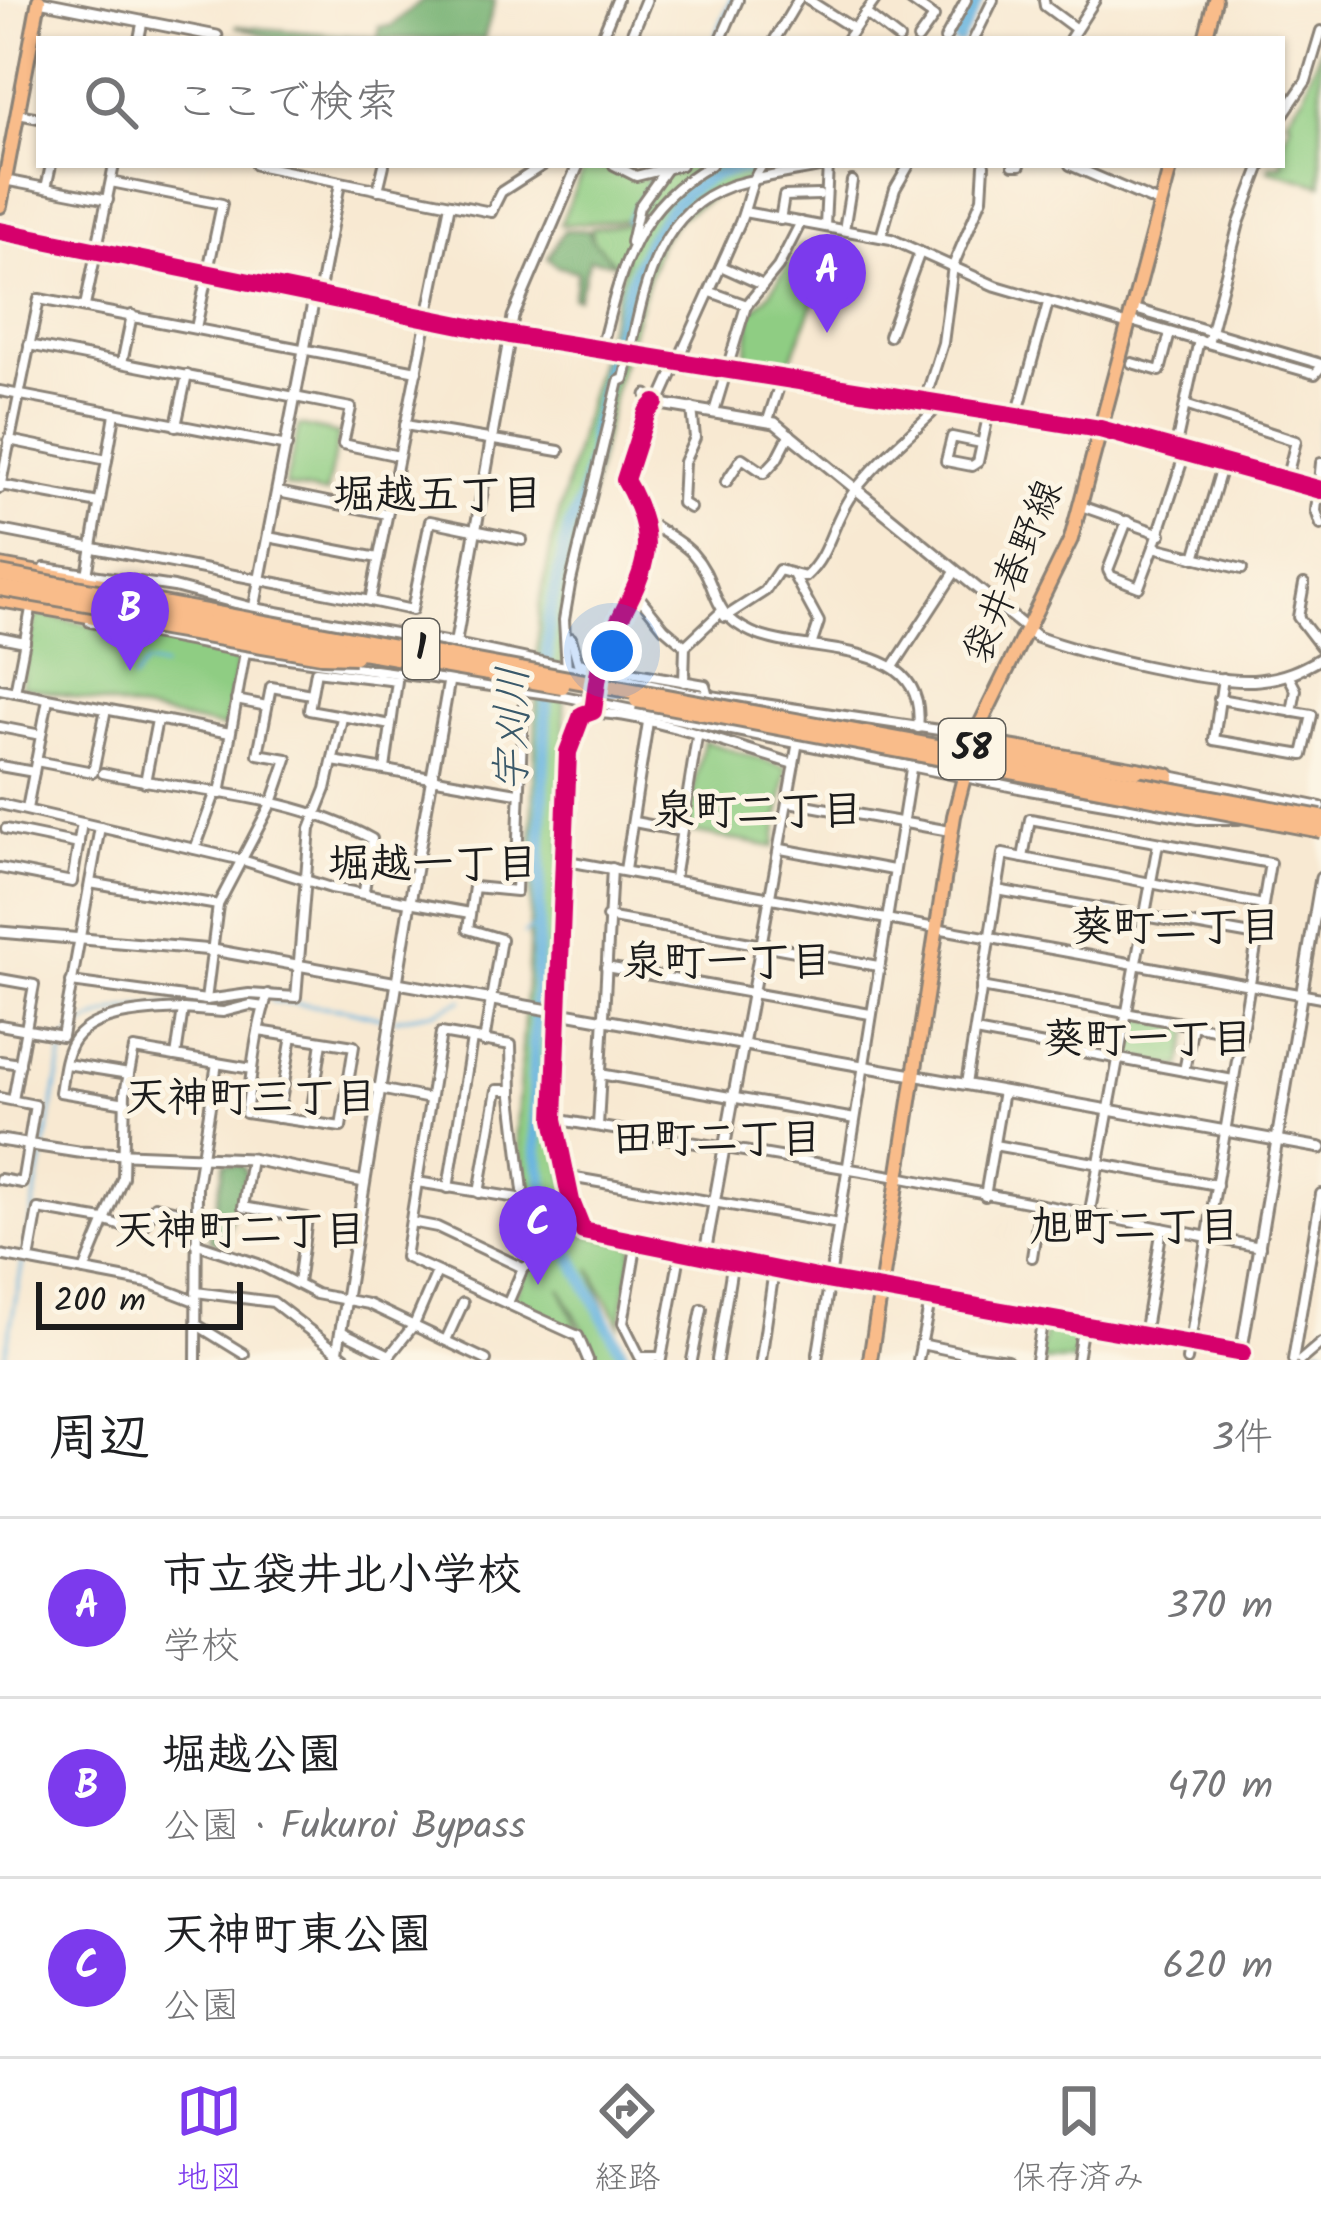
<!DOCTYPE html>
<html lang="ja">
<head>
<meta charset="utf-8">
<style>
  body { margin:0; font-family:Kalam,"Klee One",sans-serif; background:#f2f2f2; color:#202124 }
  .scale { position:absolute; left:36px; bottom:30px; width:207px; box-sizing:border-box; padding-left:12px; border:6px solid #1c1c1c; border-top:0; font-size:33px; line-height:42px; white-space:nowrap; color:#1c1c1c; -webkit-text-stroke:9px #fcf5e5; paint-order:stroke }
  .you { position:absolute; left:612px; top:651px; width:42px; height:42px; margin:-30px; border:9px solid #fff; border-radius:50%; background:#1a73e8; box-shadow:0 0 0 18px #1a73e833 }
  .badge { display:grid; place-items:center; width:78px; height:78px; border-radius:50%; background:#7c3aed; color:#fff; font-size:39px; font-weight:700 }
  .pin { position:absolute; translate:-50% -99px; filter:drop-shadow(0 3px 6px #0008) }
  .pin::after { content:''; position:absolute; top:63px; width:42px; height:36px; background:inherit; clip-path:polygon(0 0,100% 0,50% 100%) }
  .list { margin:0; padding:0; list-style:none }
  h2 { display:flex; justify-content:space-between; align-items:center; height:156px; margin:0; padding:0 48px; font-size:51px }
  h2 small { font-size:39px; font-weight:400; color:#757577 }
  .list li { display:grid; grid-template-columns:78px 1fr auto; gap:36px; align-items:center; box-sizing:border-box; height:180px; padding:0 48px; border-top:3px solid #e0e0e0 }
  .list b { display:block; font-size:45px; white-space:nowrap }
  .list p { margin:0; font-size:39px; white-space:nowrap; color:#757577 }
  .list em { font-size:39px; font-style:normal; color:#757577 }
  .icon { flex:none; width:66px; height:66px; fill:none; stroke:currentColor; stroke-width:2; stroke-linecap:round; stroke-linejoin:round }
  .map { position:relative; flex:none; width:1321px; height:1360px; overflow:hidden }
  .search { position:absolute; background:#fff; box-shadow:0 3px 9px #0004; left:36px; right:36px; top:36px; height:132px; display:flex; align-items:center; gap:30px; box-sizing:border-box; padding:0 42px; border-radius:0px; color:#757577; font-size:45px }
  .sheet { height:696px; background:#fff }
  nav { display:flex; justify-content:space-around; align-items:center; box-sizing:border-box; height:168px; border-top:3px solid #e0e0e0; background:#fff; font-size:33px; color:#757577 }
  nav a { display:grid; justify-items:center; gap:6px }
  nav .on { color:#7c3aed }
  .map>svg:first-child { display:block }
  .green { fill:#8fcd83; stroke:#567450; stroke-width:3 }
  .forest { fill:#73b071; stroke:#486646; stroke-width:3 }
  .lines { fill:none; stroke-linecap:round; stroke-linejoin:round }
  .stream { stroke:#66b4df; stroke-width:3 }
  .canal { stroke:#66b4df; stroke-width:8 }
  .river { stroke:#66b4df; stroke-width:12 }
  .minor-casing { stroke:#8a8277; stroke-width:14 }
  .tertiary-casing { stroke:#8a8277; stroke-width:15 }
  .primary-casing { stroke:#8a8277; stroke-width:18 }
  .trunk-casing { stroke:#8a8277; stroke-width:20 }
  .minor { stroke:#fff; stroke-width:8 }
  .tertiary { stroke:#fff; stroke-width:9 }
  .primary { stroke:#f9bc8a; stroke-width:12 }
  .trunk { stroke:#f9bc8a; stroke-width:14 }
  .trunk-bridge-casing { stroke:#8a8277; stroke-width:20; stroke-linecap:butt }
  .trunk-bridge { stroke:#f9bc8a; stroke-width:14 }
  .cycleway-casing { stroke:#fcf5e5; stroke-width:26 }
  .cycleway { stroke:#d6006c; stroke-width:18 }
  .labels { text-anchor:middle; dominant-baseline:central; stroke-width:10; stroke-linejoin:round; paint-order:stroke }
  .shield { fill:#fcf5e5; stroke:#5f5d58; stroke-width:3 }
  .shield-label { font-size:36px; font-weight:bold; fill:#1c1c1c }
  .street-label { font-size:39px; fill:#1c1c1c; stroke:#fcf5e5 }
  .neighbourhood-label { font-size:42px; font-weight:bold; fill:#1c1c1c; stroke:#fcf5e5 }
  .water-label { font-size:42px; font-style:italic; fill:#3a596a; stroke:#fcf5e5 }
</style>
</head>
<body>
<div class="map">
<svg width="1321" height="1360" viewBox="0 0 1321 1360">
  <rect width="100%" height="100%" fill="#fcf5e5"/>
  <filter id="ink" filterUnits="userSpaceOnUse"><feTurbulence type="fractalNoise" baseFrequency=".00833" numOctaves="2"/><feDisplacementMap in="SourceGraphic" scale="24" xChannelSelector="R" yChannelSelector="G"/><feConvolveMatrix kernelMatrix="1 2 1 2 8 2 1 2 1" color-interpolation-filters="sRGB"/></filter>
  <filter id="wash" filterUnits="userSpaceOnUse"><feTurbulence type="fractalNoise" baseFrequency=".004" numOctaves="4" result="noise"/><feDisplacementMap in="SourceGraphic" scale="48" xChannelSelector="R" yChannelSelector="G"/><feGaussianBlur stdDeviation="2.7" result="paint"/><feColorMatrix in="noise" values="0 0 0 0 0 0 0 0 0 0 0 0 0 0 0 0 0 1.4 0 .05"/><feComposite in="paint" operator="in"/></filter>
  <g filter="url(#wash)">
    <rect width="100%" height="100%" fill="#f8e9d2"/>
    <!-- green -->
    <g class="green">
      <path d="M1321,45V185L1269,170L1271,165H1282V141L1291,121L1286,119L1303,96Z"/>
      <path d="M585,165C610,165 627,180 651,178L626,220L560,225Z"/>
      <path d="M684,165H825L731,186L680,217L659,244L617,381L562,625L565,750L560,908L550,1008L554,1119L577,1233L634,1245L620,1325L590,1268L624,1360H600L560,1288L580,1334L513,1301L526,1270L545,1261L539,1250L516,1132L529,955L539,607L554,533L626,258L619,269L592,240V228L630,223L629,248C634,216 651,175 684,165Z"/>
      <path d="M801,245L828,266L791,360L775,363L746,357L751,313L769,294Z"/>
      <path d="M299,425L339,434L326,494L285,486Z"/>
      <path d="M36,614L239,655L225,728L21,686Z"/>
      <path d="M704,741L787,768L774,847L685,831Z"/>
      <path d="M1133,1016L1190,1029L1181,1068L1124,1056Z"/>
      <path d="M1047,1321L1079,1329L1074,1360H1039Z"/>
    </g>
    <!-- forest -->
    <g class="forest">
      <path d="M423,0H495L484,39H277L235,26L378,38L379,27L391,26Z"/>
      <path d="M564,230H589L592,240L615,264L590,259L578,298L573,297L578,272L556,266L548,258Z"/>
      <path d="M224,1163L242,1165L246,1173C240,1199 229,1219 224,1245L209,1240Z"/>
    </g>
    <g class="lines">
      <!-- stream -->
      <g class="stream">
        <path d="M0,108H2"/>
        <path d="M1314,477L1321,421"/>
        <path d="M1312,497L1321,542"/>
        <path d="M133,680L146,663L163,667"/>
        <path d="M524,934L539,923"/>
        <path d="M271,1001L345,1009L385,1019"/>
        <path d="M395,1019L435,1012L462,1000"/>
        <path d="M4,1360L65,1041C104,999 162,1007 215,1006C230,1006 246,1001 261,1000"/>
      </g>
      <!-- canal -->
      <g class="canal">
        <path d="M717,39L733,0"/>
        <path d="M629,220L664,165"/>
      </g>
      <!-- river -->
      <g class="river">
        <path d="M958,39L978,0"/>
        <path d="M626,1360L553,1222L537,1154L533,1080L549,618L569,528L581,502L592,454L593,431C613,353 627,222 705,180C723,170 748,169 769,165"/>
        <path d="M1312,1360L1321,1352"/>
      </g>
    </g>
  </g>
  <g filter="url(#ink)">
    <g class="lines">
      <!-- minor casing -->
      <g class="minor-casing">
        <g id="minor">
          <path d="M808,0L854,29"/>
          <path d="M910,0L934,17L918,39"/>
          <path d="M1044,0L1045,6L1076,29"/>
          <path d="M865,13L899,39"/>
          <path d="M139,39L142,24"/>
          <path d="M601,39L617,0"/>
          <path d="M721,39L738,0"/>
          <path d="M775,39L798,0"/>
          <path d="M847,39L875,0"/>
          <path d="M945,39L966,0"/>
          <path d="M974,39L993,0"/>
          <path d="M1070,39L1095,0"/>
          <path d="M18,114L39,118"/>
          <path d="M1282,116L1306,81L1321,31"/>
          <path d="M256,165L491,212L501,192L543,165"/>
          <path d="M614,165L636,176L681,165"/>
          <path d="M1013,165H1020"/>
          <path d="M1070,165L1161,204"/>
          <path d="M4,180L108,200"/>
          <path d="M111,182L222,204L196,328"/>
          <path d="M46,188L51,165"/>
          <path d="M378,190L384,165"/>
          <path d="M744,212L891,239L993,285L1129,325"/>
          <path d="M780,220L784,196L819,195"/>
          <path d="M825,226L828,165"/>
          <path d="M844,230L852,181"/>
          <path d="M881,237L895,189L909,165"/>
          <path d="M631,242L639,207L669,165"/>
          <path d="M721,266L763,285"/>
          <path d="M711,292L747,305"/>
          <path d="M319,295L340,183"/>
          <path d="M85,306L114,165"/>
          <path d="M1135,309L1321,364"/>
          <path d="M1131,321L1315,374L1321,367"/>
          <path d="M889,336L920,252"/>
          <path d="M1208,343L1239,223L1261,165"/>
          <path d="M29,345L351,408L343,444L399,456"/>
          <path d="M601,349C621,270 634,207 711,165"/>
          <path d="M122,363L132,315"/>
          <path d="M1132,363L1160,371L1170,333"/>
          <path d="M0,391L287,446"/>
          <path d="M925,400L943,343L953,266L982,198L984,165"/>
          <path d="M659,403C685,345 712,287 738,227C748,206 748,185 762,165"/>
          <path d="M1185,405L1296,441L1286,480"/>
          <path d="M714,412L746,306L778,267L801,222"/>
          <path d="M1017,416L1048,303"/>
          <path d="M768,420L782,377"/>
          <path d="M405,425L559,451"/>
          <path d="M176,426L187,375"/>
          <path d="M9,440L107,460"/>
          <path d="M981,443L952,437L946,461L972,466L978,462L989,412"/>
          <path d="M1175,450L1199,340"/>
          <path d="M1321,463L1316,511L1321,525"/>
          <path d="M726,482L742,458L764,473L777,459L790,434"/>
          <path d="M1,485L99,503"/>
          <path d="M0,488L39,299L417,371"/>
          <path d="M278,492L387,514"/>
          <path d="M1081,506L1161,534"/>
          <path d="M690,508L682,503L684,462L695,438L692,408"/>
          <path d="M646,521C660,531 680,540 692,553C721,585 706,611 751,632C802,657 929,634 918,728"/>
          <path d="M1127,521L1108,570L1111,576L1139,587L1154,547L1242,569"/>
          <path d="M0,530L370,601L450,204"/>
          <path d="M268,537L378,558"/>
          <path d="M1154,547L1185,453"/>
          <path d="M1195,558L1223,463"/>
          <path d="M45,568L174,587L254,608L456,644L684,692L993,738"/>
          <path d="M87,575L115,414"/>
          <path d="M794,576L819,622L812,643"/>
          <path d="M1304,584L1298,617L1321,647"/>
          <path d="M636,593L664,628L685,646"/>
          <path d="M370,601L412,610L430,521L522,540"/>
          <path d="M725,617L765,591L779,570L805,577C831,554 832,520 853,493C879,459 911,434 941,404"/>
          <path d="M90,622L245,652L563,696L1029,790L1198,819H1239"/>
          <path d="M0,637L25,642"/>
          <path d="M571,638L578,663L705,685L708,696"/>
          <path d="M893,667L955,572"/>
          <path d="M567,670L564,620L570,585L619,381L624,379C642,307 648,215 730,186C761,176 797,172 829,165"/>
          <path d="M600,670C602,654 611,641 619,626C648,571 658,536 625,480L647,412L655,403"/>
          <path d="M1288,675L1296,690L1292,712"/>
          <path d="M684,682L685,646L721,612"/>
          <path d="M0,689L230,733"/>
          <path d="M15,692L31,609"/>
          <path d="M1219,699L1312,715L1303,755L1214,740L1223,678"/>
          <path d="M236,700L267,706"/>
          <path d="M0,727L41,735"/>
          <path d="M36,761L93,772L106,709"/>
          <path d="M333,761L517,793"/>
          <path d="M0,766L34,772"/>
          <path d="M385,769L397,681L316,671L309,710L391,725"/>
          <path d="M103,773C194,793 289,793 372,839L364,891"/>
          <path d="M1170,776L1321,807"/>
          <path d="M145,782L157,720"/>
          <path d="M220,794L245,652"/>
          <path d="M789,802L950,831"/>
          <path d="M0,804L242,860L331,888L470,913"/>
          <path d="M27,809L48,699"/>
          <path d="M634,822L681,831"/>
          <path d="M6,829L79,844"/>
          <path d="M195,849L215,794"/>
          <path d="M781,849L893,870"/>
          <path d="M1023,858L1263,905"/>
          <path d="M562,860L1321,998"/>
          <path d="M0,868L72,882L82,823"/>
          <path d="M625,870L648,722"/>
          <path d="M674,879L697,737"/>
          <path d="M90,883L218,905"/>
          <path d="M997,890L1257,936"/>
          <path d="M607,917L878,966"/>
          <path d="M761,946L797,747"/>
          <path d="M606,967L870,1014"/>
          <path d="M0,979L34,985L13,1100"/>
          <path d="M71,982L206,1000L249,994L296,997L310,829L326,789L342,718"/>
          <path d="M981,987L1242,1034"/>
          <path d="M206,1000L218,905L273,800L287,759L258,754L271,687L311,694"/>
          <path d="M0,1025L62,1036L100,827"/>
          <path d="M259,1031L354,1046L341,1127L246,1113C252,1074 255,1031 268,994"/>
          <path d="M975,1032L1233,1080"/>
          <path d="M484,1042L501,939L468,929L474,887L516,891L523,707"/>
          <path d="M176,1056L183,1009L223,1012L250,1005L264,1007"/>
          <path d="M0,1061L20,1064"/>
          <path d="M66,1064L129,1074"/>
          <path d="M1184,1071L1193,1025"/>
          <path d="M600,1074L855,1119"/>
          <path d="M349,1083L430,1099"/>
          <path d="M966,1084L1003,854L1023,858L1030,819L1270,863L1187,1360"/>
          <path d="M0,1098L35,1105L22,1183L0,1179"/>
          <path d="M126,1103L60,1092C63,1076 64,1057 72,1043C91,1011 149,1011 183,1009"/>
          <path d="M278,1118L292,1036"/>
          <path d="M554,1119L898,1177L1260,1247"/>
          <path d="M310,1121L322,1042"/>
          <path d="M598,1126L612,868"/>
          <path d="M994,1145L1217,1185"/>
          <path d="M251,1159L243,1207L307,1218L298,1283"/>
          <path d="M564,1176L839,1224"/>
          <path d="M417,1182L524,1199L542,1258L523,1268L508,1303"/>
          <path d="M448,1188L472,1039"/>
          <path d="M479,1193L497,1090H512"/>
          <path d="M985,1196L1003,1091"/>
          <path d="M524,1199L512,1096L511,1045L441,1033L405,1257L578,1336L588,1360"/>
          <path d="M1089,1216L1158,844"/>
          <path d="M411,1222L437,1227L523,1268"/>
          <path d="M583,1231C547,1147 555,1063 558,975C560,900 564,826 568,752L582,715C617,703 752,752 794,764"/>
          <path d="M637,1241L623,1323L640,1357H661"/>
          <path d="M195,1243L258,1264L316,1294L368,1304L486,1360"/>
          <path d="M0,1255L148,1283L195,1301"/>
          <path d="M1032,1257L1040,1206"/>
          <path d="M29,1260L38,1209L103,1220L141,1232L155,1206L196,1215"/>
          <path d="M84,1271L123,1177L125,1093L134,1049L252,1069"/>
          <path d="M196,1292L273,1302L348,1360"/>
          <path d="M197,1325L244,1354"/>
          <path d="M341,1331L390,1355"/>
          <path d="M1144,1335L1162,1228"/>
          <path d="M446,1340L463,1303"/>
          <path d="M921,1344L978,1356"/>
          <path d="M661,1359L681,1249"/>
          <path d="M196,1360L197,1187L217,1063"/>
          <path d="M386,1360L414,1325L437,1272"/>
          <path d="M692,1360L702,1309"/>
          <path d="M717,1360L733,1260"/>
          <path d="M761,1360L774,1270"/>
          <path d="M817,1360L911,769"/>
          <path d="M918,1360L931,1297"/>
          <path d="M977,1360L978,1356L1007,1360"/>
          <path d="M1036,1360L1043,1317"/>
          <path d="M1077,1360L1083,1324"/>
          <path d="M1293,1360L1321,1194"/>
          <path d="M1301,1360L1321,1343"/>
        </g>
      </g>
      <!-- tertiary casing -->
      <g class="tertiary-casing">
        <g id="tertiary">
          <path d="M39,1L217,36"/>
          <path d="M630,39L646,0"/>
          <path d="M0,231L510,335L1100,429L1321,490"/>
          <path d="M647,395L655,403L775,423L1037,637C1083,654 1213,685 1259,680C1283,678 1301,670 1321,658"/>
          <path d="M251,624L315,293"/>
          <path d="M0,932L213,950L1321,1148"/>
          <path d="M0,1140L78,1152L251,1159L364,1182"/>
          <path d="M583,1231L831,1281L1242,1353"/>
          <path d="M705,1253L761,946"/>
          <path d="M336,1360L410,902L513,317L578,165"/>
          <path d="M1240,1360L1321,878"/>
        </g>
      </g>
      <!-- primary casing -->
      <g class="primary-casing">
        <g id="primary">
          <path d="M1205,39L1215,0"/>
          <path d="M0,206L39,0"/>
          <path d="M870,1360L954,816L975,735L1071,539L1171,165"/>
        </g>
      </g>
      <!-- trunk casing -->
      <g class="trunk-casing">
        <g id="trunk">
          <path d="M0,567L130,590"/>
          <path d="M0,599L122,621"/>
          <path d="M1137,770L1168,776"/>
        </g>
      </g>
      <!-- minor -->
      <use href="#minor" class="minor"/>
      <!-- tertiary -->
      <use href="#tertiary" class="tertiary"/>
      <!-- primary -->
      <use href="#primary" class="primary"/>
      <!-- trunk -->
      <use href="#trunk" class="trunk"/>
      <!-- trunk-bridge casing -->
      <g class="trunk-bridge-casing">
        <g id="trunk-bridge">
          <path d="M0,574L1321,818"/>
          <path d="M0,588L562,686"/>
          <path d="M122,621L321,655L355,656"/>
          <path d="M637,700L1321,830"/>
          <path d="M980,743L1137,770"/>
        </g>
      </g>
      <!-- trunk-bridge -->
      <use href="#trunk-bridge" class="trunk-bridge"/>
      <!-- cycleway casing -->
      <g class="cycleway-casing">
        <g id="cycleway">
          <path d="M0,231L510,335L1100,429L1321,490"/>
          <path d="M655,403L647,412L625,480C671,558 631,585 603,655C597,672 596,693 593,711L582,715L568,752L554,1119L571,1201L583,1231L831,1281L1242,1353"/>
        </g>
      </g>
      <!-- cycleway -->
      <use href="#cycleway" class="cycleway"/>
    </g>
  </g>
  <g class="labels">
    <!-- shield labels -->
    <g class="shield">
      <rect x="403" y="619" width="36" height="60" rx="9"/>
      <rect x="939" y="719" width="66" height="60" rx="9"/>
    </g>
    <g class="shield-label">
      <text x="421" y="649">1</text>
      <text x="972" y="749">58</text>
    </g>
    <!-- street labels -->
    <g class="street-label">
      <text transform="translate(1015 572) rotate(-67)">袋井春野線</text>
    </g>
    <!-- neighbourhood labels -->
    <g class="neighbourhood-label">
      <text x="438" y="496">堀越五丁目</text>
      <text x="758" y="812">泉町二丁目</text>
      <text x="433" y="865">堀越一丁目</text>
      <text x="1176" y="928">葵町二丁目</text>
      <text x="727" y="963">泉町一丁目</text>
      <text x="1148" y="1040">葵町一丁目</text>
      <text x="251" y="1099">天神町三丁目</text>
      <text x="717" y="1140">田町二丁目</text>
      <text x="1135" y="1228">旭町二丁目</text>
      <text x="240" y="1232">天神町二丁目</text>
    </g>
    <!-- water labels -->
    <g class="water-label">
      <text transform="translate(514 729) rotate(-89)">宇刈川</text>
    </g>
  </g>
</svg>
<div class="scale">200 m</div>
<div class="you"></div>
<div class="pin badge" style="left:827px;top:333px">A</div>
<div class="pin badge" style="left:130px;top:671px">B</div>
<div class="pin badge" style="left:538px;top:1285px">C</div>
<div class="search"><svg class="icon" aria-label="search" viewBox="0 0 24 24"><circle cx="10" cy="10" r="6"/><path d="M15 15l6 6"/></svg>ここで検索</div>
</div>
<section class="sheet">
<h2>周辺<small>3件</small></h2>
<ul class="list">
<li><span class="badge">A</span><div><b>市立袋井北小学校</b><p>学校</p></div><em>370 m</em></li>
<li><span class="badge">B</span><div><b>堀越公園</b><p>公園 · Fukuroi Bypass</p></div><em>470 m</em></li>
<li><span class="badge">C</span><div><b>天神町東公園</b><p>公園</p></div><em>620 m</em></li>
</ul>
</section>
<nav>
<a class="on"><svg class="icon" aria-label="map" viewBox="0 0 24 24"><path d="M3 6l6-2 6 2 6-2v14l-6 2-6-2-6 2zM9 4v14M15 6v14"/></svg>地図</a>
<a><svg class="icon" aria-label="directions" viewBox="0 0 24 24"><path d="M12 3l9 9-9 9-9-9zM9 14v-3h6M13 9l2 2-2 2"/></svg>経路</a>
<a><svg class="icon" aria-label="saved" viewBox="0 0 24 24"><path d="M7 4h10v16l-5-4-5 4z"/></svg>保存済み</a>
</nav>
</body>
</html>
